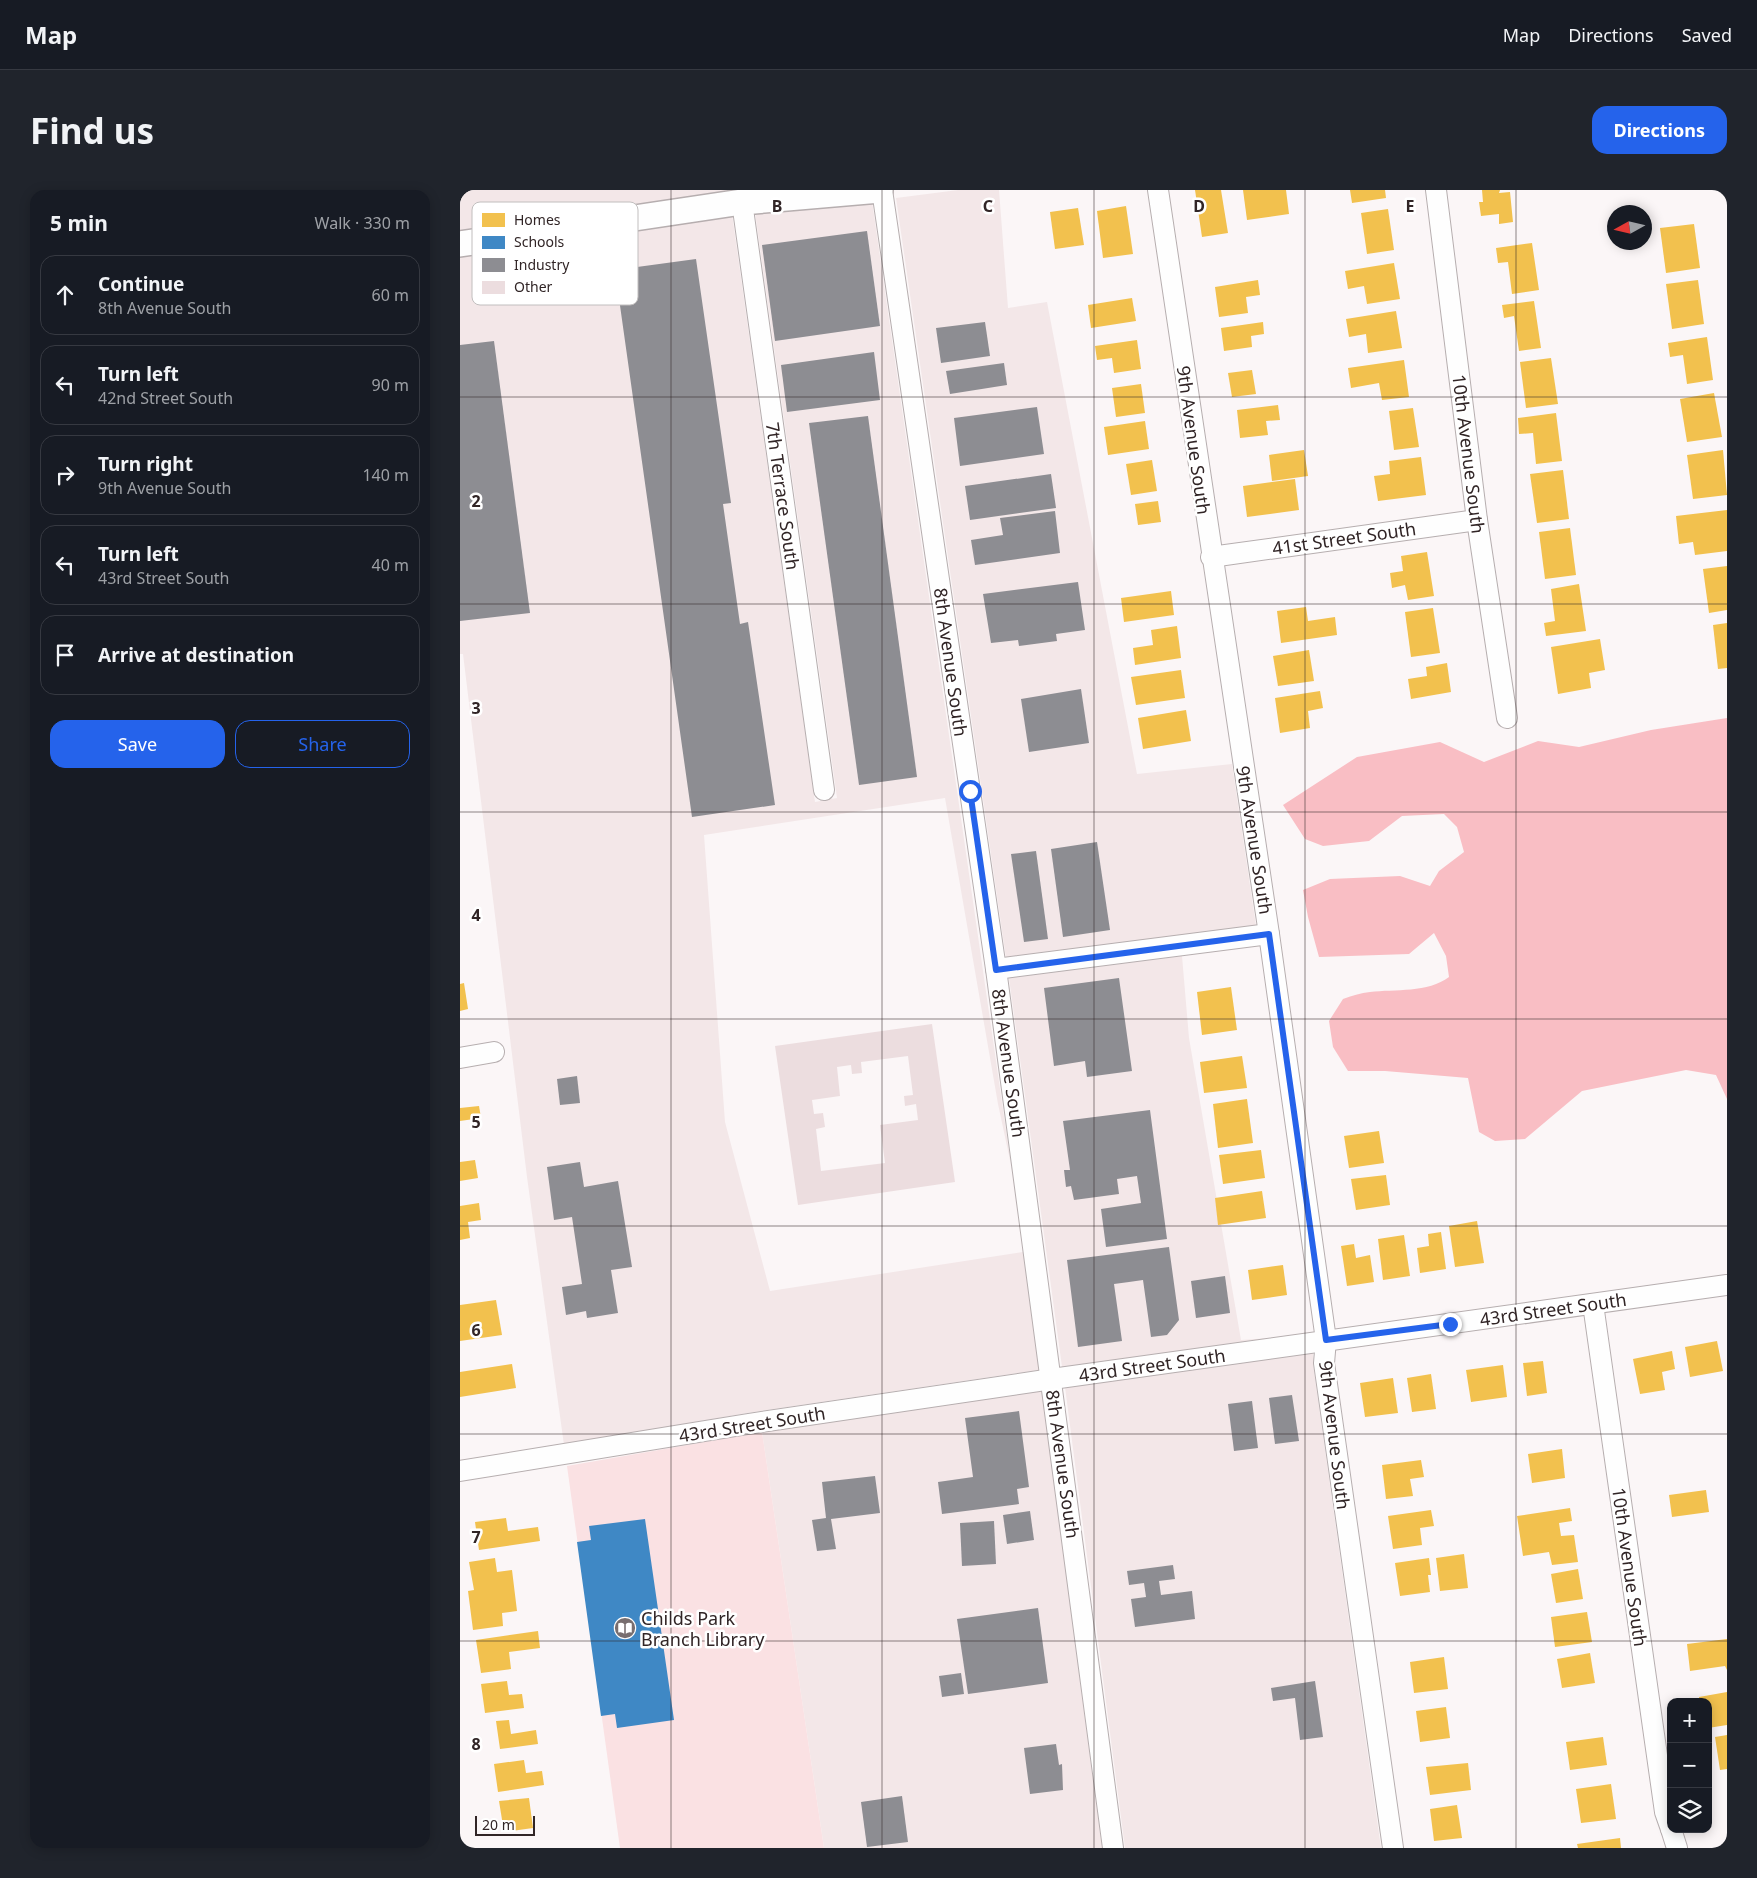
<!DOCTYPE html>
<html lang="en">
<head>
<meta charset="utf-8">
<style>
  body { margin:0; font-family:"Noto Sans",sans-serif; background:#20242c; color:#f1f3f6 }
  .controls { position:absolute; right:15px; bottom:15px; display:grid; overflow:hidden; border-radius:10px; box-shadow:0 2px 12px #0003 }
  .controls button { width:45px; height:45px; display:grid; place-items:center; padding:0; border:0; border-bottom:1px solid #363941; background:#171b24; color:#f1f3f6; font:25px sans-serif }
  .compass { position:absolute; left:1147px; top:15px; width:45px; height:45px; border-radius:50%; background:#171b24; box-shadow:0 2px 12px #0003; rotate:262deg }
  .scale { position:absolute; left:15px; bottom:12px; width:60px; box-sizing:border-box; padding-left:5px; border:2px solid #312526; border-top:0; font-size:14px; line-height:18px; white-space:nowrap; color:#312526; -webkit-text-stroke:4px #fff; paint-order:stroke }
  .stop { position:absolute; width:15px; height:15px; margin:-11px; border:4px solid #2563eb; border-radius:50%; background:#fff }
  .stop.end { background:#2563eb; border-color:#fff; box-shadow:0 1px 5px #0008 }
  .list { margin:0; padding:0; list-style:none }
  h2 { display:flex; justify-content:space-between; align-items:center; height:65px; margin:0; padding:0 20px; font-size:21px }
  h2 small { font-size:16px; font-weight:400; color:#9ea1a6 }
  .list li { display:grid; grid-template-columns:32px 1fr auto; gap:15px; align-items:center; box-sizing:border-box; height:80px; margin:0 10px 10px; padding:0 10px; border:1px solid #363941; border-radius:15px }
  .list b { display:block; font-size:19px; white-space:nowrap }
  .list p { margin:0; font-size:16px; white-space:nowrap; color:#9ea1a6 }
  .list em { font-size:16px; font-style:normal; color:#9ea1a6 }
  .actions { display:flex; gap:10px; padding:15px 20px }
  .actions a { flex:1; padding:11px 0; border:1px solid #2563eb; border-radius:15px; text-align:center; font-size:18px; color:#2563eb }
  .actions .main { background:#2563eb; color:#fff }
  .icon { flex:none; width:28px; height:28px; fill:none; stroke:currentColor; stroke-width:2; stroke-linecap:round; stroke-linejoin:round }
  .map { position:relative; flex:none; width:1267px; height:1658px; overflow:hidden; border-radius:15px }
  header { display:flex; align-items:center; gap:30px; box-sizing:border-box; height:70px; padding:0 25px; background:#171b24; border-bottom:1px solid #363941 }
  header strong { font-size:24px }
  nav { display:flex; gap:28px; margin-inline-start:auto; font-size:18px }
  .intro { display:flex; align-items:center; justify-content:space-between; box-sizing:border-box; height:120px; padding:0 30px }
  h1 { margin:0; font-size:35px }
  .button { padding:12px 22px; border-radius:15px; background:#2563eb; color:#fff; font-size:18px; font-weight:700 }
  main { display:flex; gap:30px; padding:0 30px }
  aside { flex:1; background:#171b24; border-radius:15px; box-shadow:0 2px 12px #0003 }
  .map>svg:first-child { display:block }
  .built { fill:#f3e7e8 }
  .green { fill:#fae1e3 }
  .water { fill:#f9bec4 }
  .homes { fill:#f2c14e }
  .schools { fill:#3f88c5 }
  .industry { fill:#8d8d92 }
  .building { fill:#ecdddf; fill-rule:evenodd }
  .lines { fill:none; stroke-linecap:round; stroke-linejoin:round }
  .minor-casing { stroke:#b6aeaf; stroke-width:22 }
  .tertiary-casing { stroke:#b6aeaf; stroke-width:28 }
  .minor { stroke:#fefefe; stroke-width:20 }
  .tertiary { stroke:#fefefe; stroke-width:25 }
  .route { stroke:#2563eb; stroke-width:6 }
  .grid { fill:none; stroke:#312526; stroke-width:1; stroke-opacity:0.55 }
  .labels { text-anchor:middle; dominant-baseline:central; stroke-width:5; stroke-linejoin:round; paint-order:stroke }
  .street-label { font-size:18px; fill:#312526; stroke:#fff }
  .poi-label { font-size:18px; fill:#312526; stroke:#fff; text-anchor:start }
  .key { fill:#fff; stroke:#c1bebe; stroke-width:1 }
  .key-label { font-size:14px; fill:#312526 }
  .grid-label { font-size:16px; text-anchor:middle; font-weight:bold; fill:#312526; stroke:#fff; stroke-width:5; stroke-linejoin:round; paint-order:stroke }
</style>
</head>
<body>
<header>
<strong>Map</strong>
<nav><a>Map</a><a>Directions</a><a>Saved</a></nav>
</header>
<div class="intro"><h1>Find us</h1><a class="button">Directions</a></div>
<main>
<aside>
<h2>5 min<small>Walk · 330 m</small></h2>
<ul class="list">
<li><svg class="icon" aria-label="ahead" viewBox="0 0 24 24"><path d="M12 20V5M6 11l6-6 6 6"/></svg><div><b>Continue</b><p>8th Avenue South</p></div><em>60 m</em></li>
<li><svg class="icon" aria-label="left" viewBox="0 0 24 24"><path d="M17 20v-9H6M10 6l-5 5 5 5"/></svg><div><b>Turn left</b><p>42nd Street South</p></div><em>90 m</em></li>
<li><svg class="icon" aria-label="right" viewBox="0 0 24 24"><path d="M7 20v-9h11M14 6l5 5-5 5"/></svg><div><b>Turn right</b><p>9th Avenue South</p></div><em>140 m</em></li>
<li><svg class="icon" aria-label="left" viewBox="0 0 24 24"><path d="M17 20v-9H6M10 6l-5 5 5 5"/></svg><div><b>Turn left</b><p>43rd Street South</p></div><em>40 m</em></li>
<li><svg class="icon" aria-label="arrive" viewBox="0 0 24 24"><path d="M6 21V4h12l-3 4 3 4H6"/></svg><div><b>Arrive at destination</b></div></li>
</ul>
<div class="actions"><a class="main">Save</a><a>Share</a></div>
</aside>
<div class="map">
<svg width="1267" height="1658" viewBox="0 0 1267 1658">
  <rect width="100%" height="100%" fill="#fbf6f7"/>
  <!-- built -->
  <g class="built">
    <path d="M0,0H295L0,44Z"/>
    <path d="M498,0H539L548,118L587,112L677,584L772,574L796,736L546,768L436,8Z"/>
    <path d="M412,11L551,975L538,914L485,608L244,645L265,932L310,1101L563,1062L579,1180L287,1223L104,1255L67,987L3,464H0V64L272,24L355,612L377,608L295,22Z"/>
    <path d="M722,766L729,848L781,1150L810,1148L602,1177L549,788Z"/>
    <path d="M853,1163V1174L921,1658H665L605,1197Z"/>
    <path d="M582,1200L642,1658H364L302,1242Z"/>
  </g>
  <!-- green -->
  <path class="green" d="M302,1242L364,1658H160L107,1276Z"/>
  <!-- water -->
  <path class="water" d="M1267,528V909L1256,885L1226,880L1122,901L1065,949L1035,951L1019,942L1008,888L925,881H888L873,857L869,831L883,809C891,806 901,803 910,802C935,799 968,803 989,787L986,766L974,743L949,764L859,767L848,727L843,700L870,689L940,686L970,696L979,681L1004,662L997,637L984,624L942,626L909,651L863,656L845,649L823,615L897,567L980,552L1024,572L1078,551L1119,557L1191,540Z"/>
  <!-- homes -->
  <g class="homes">
    <path d="M735,0H761L768,43L742,47Z"/>
    <path d="M783,0H826L829,24L787,30Z"/>
    <path d="M890,0H925L926,8L892,13Z"/>
    <path d="M1022,0H1040L1039,3L1050,2L1053,32L1039,34V24L1021,26L1019,12H1023Z"/>
    <path d="M666,16L673,64L643,68L637,21Z"/>
    <path d="M618,18L624,55L595,59L590,22Z"/>
    <path d="M928,19L934,60L907,64L901,23Z"/>
    <path d="M1234,34L1240,78L1206,83L1200,38Z"/>
    <path d="M1072,53L1079,100L1052,104L1048,72L1038,73L1036,58Z"/>
    <path d="M934,73L940,109L907,114L904,96L888,99L885,81Z"/>
    <path d="M798,90L800,105L786,107L788,123L759,127L755,97Z"/>
    <path d="M1238,90L1244,134L1212,139L1206,94Z"/>
    <path d="M672,108L676,131L631,138L628,115Z"/>
    <path d="M1074,111L1081,158L1059,161L1054,126L1044,128L1042,115Z"/>
    <path d="M936,121L942,158L908,163L906,144L889,147L886,129Z"/>
    <path d="M803,132L804,144L791,146L792,157L764,161L761,138Z"/>
    <path d="M1247,147L1253,190L1227,194L1223,165L1210,167L1208,153Z"/>
    <path d="M677,150L681,179L654,183L652,168L637,170L635,156Z"/>
    <path d="M1091,168L1098,214L1066,218L1060,172Z"/>
    <path d="M944,170L949,207L922,210L919,193L891,198L888,178Z"/>
    <path d="M792,180L796,204L772,207L768,183Z"/>
    <path d="M681,194L685,223L656,227L652,198Z"/>
    <path d="M1254,203L1262,247L1227,252L1220,209Z"/>
    <path d="M818,215L820,230L806,231L808,245L780,248L777,220Z"/>
    <path d="M953,218L959,257L934,260L929,221Z"/>
    <path d="M1096,223L1102,271L1076,274L1073,243L1059,244L1058,228Z"/>
    <path d="M685,231L689,259L648,265L644,237Z"/>
    <path d="M844,260L848,286L812,291L809,265Z"/>
    <path d="M1263,260L1267,305L1233,309L1227,265Z"/>
    <path d="M961,267L966,305L918,311L914,286L930,284L929,271Z"/>
    <path d="M692,270L697,301L671,305L666,274Z"/>
    <path d="M1103,280L1109,329L1077,333L1070,284Z"/>
    <path d="M835,289L839,320L787,327L783,296Z"/>
    <path d="M698,311L701,332L678,335L675,314Z"/>
    <path d="M1267,320V361L1235,365L1233,352L1219,354L1216,326Z"/>
    <path d="M1110,338L1116,385L1085,389L1079,342Z"/>
    <path d="M967,362L974,406L948,410L945,395L932,398L930,383L943,381L941,366Z"/>
    <path d="M1267,376V420L1249,423L1243,379Z"/>
    <path d="M1119,394L1126,441L1086,446L1084,433L1095,431L1091,399Z"/>
    <path d="M711,401L714,425L664,432L661,408Z"/>
    <path d="M846,417L848,431L875,427L877,445L821,453L817,421Z"/>
    <path d="M973,418L980,463L951,467L945,422Z"/>
    <path d="M1267,433V478L1258,479L1253,435Z"/>
    <path d="M717,436L721,468L675,475L673,458L693,455L691,440Z"/>
    <path d="M1140,449L1145,480L1129,483L1131,498L1098,504L1091,457Z"/>
    <path d="M849,460L854,491L818,496L813,466Z"/>
    <path d="M987,473L991,502L951,509L948,489L967,486L966,477Z"/>
    <path d="M721,480L725,508L676,515L671,487Z"/>
    <path d="M860,501L863,518L848,521L850,538L820,543L815,508Z"/>
    <path d="M726,520L731,551L683,559L678,528Z"/>
    <path d="M4,793L8,819L0,821V794Z"/>
    <path d="M771,797L777,840L742,845L737,802Z"/>
    <path d="M782,866L787,898L744,903L740,872Z"/>
    <path d="M787,909L793,953L758,958L753,914Z"/>
    <path d="M19,916L21,928L0,931V918Z"/>
    <path d="M919,941L924,973L889,978L884,946Z"/>
    <path d="M801,960L805,988L763,994L759,965Z"/>
    <path d="M15,970L18,988L0,991V972Z"/>
    <path d="M926,985L930,1015L896,1020L891,989Z"/>
    <path d="M802,1001L806,1028L758,1035L755,1008Z"/>
    <path d="M19,1013L21,1030L8,1032L10,1048L0,1050V1016Z"/>
    <path d="M1017,1031L1024,1073L995,1077L989,1036Z"/>
    <path d="M981,1042L986,1079L960,1083L957,1058L969,1056L968,1044Z"/>
    <path d="M944,1045L950,1086L923,1090L918,1049Z"/>
    <path d="M894,1054L896,1068L910,1065L914,1092L887,1096L881,1056Z"/>
    <path d="M823,1075L827,1105L792,1110L788,1080Z"/>
    <path d="M36,1110L42,1145L0,1151V1115Z"/>
    <path d="M1257,1151L1263,1181L1230,1187L1225,1157Z"/>
    <path d="M1212,1161L1215,1179L1202,1182L1205,1200L1180,1204L1173,1169Z"/>
    <path d="M1083,1171L1087,1203L1067,1206L1063,1173Z"/>
    <path d="M52,1174L56,1198L0,1207V1182Z"/>
    <path d="M1043,1175L1047,1207L1011,1212L1006,1180Z"/>
    <path d="M971,1184L976,1219L952,1222L947,1188Z"/>
    <path d="M933,1188L938,1223L905,1227L900,1193Z"/>
    <path d="M1102,1259L1105,1288L1072,1293L1068,1264Z"/>
    <path d="M961,1270L964,1287L950,1289L953,1306L926,1309L922,1275Z"/>
    <path d="M1246,1300L1249,1322L1212,1327L1209,1305Z"/>
    <path d="M1110,1318L1112,1331L1099,1333L1101,1346L1114,1345L1118,1372L1092,1375L1089,1362L1063,1366L1057,1326Z"/>
    <path d="M971,1320L974,1336L960,1338L962,1355L933,1359L928,1326Z"/>
    <path d="M46,1328L48,1341L78,1337L80,1351L19,1360L15,1332Z"/>
    <path d="M1004,1364L1008,1398L980,1401L976,1368Z"/>
    <path d="M35,1368L37,1382L52,1380L57,1421L42,1423L43,1436L13,1440L8,1401L14,1400L9,1372Z"/>
    <path d="M969,1368L971,1385H968L970,1402L940,1406L935,1373Z"/>
    <path d="M1118,1379L1123,1409L1096,1413L1091,1384Z"/>
    <path d="M1127,1422L1132,1452L1095,1457L1091,1427Z"/>
    <path d="M78,1441L80,1458L49,1462L51,1479L21,1483L16,1450Z"/>
    <path d="M1267,1449V1480L1265,1476L1230,1481L1227,1454Z"/>
    <path d="M1130,1463L1135,1493L1102,1498L1097,1469Z"/>
    <path d="M984,1467L988,1499L954,1503L950,1472Z"/>
    <path d="M47,1491L49,1505L62,1504L64,1518L25,1523L21,1494Z"/>
    <path d="M1267,1502V1535L1248,1538V1512H1239V1507Z"/>
    <path d="M986,1517L990,1548L960,1552L956,1521Z"/>
    <path d="M49,1530L51,1544L76,1540L78,1554L40,1559L36,1531Z"/>
    <path d="M1267,1545V1579L1260,1580L1255,1547Z"/>
    <path d="M1143,1547L1147,1575L1110,1580L1106,1552Z"/>
    <path d="M64,1570L66,1583L82,1581L84,1595L38,1602L34,1574Z"/>
    <path d="M1008,1573L1011,1600L970,1605L966,1577Z"/>
    <path d="M1151,1594L1156,1629L1121,1633L1116,1599Z"/>
    <path d="M69,1608L73,1638L44,1642L39,1611Z"/>
    <path d="M997,1615L1002,1648L974,1651L970,1619Z"/>
    <path d="M1160,1648L1161,1658H1118L1117,1654Z"/>
  </g>
  <!-- schools -->
  <path class="schools" d="M185,1329L214,1530L157,1538L155,1524L141,1526L117,1352L131,1350L129,1336Z"/>
  <!-- industry -->
  <g class="industry">
    <path d="M407,41L420,136L315,151L302,55Z"/>
    <path d="M236,69L271,313L263,314L280,434L288,432L315,615L232,627L155,80Z"/>
    <path d="M525,132L530,166L481,173L476,138Z"/>
    <path d="M34,151L70,423L0,431V155Z"/>
    <path d="M414,162L420,210L327,222L321,175Z"/>
    <path d="M544,173L547,195L490,204L486,181Z"/>
    <path d="M577,217L584,264L500,276L494,228Z"/>
    <path d="M408,226L457,587L399,595L349,233Z"/>
    <path d="M591,284L596,318L510,330L505,296Z"/>
    <path d="M595,321L600,363L515,375L511,350L543,345L540,328Z"/>
    <path d="M618,392L625,440L596,444L597,451L559,456L558,450L531,453L523,404Z"/>
    <path d="M621,499L629,553L569,562L561,509Z"/>
    <path d="M637,652L650,740L603,747L591,659Z"/>
    <path d="M576,661L588,749L564,752L551,664Z"/>
    <path d="M659,788L672,881L627,887L625,871L594,876L584,798Z"/>
    <path d="M117,886L120,913L100,915L97,889Z"/>
    <path d="M690,920L707,1049L646,1057L641,1019L681,1013L677,986L657,989L659,1004L614,1010L611,996L606,997L604,980H610L603,931Z"/>
    <path d="M120,972L124,997L158,991L172,1077L151,1080L158,1123L127,1128L126,1121L106,1125L102,1097L122,1094L112,1027L94,1030L87,977Z"/>
    <path d="M709,1057L719,1130L707,1145L691,1147L683,1090L669,1092L654,1094L662,1151L618,1157L607,1070Z"/>
    <path d="M765,1086L770,1123L736,1128L731,1091Z"/>
    <path d="M832,1205L839,1251L815,1254L809,1208Z"/>
    <path d="M792,1211L798,1258L774,1261L768,1214Z"/>
    <path d="M559,1221L569,1297L557,1299L559,1314L482,1324L478,1292L513,1287L505,1228Z"/>
    <path d="M415,1286L420,1323L371,1329L376,1359L357,1361L352,1330L366,1328L362,1292Z"/>
    <path d="M570,1321L574,1350L547,1354L543,1325Z"/>
    <path d="M534,1331L536,1374L502,1376L500,1333Z"/>
    <path d="M713,1375L715,1389L699,1391L701,1405L732,1401L735,1429L675,1437L671,1409L686,1407L684,1393L669,1395L667,1381Z"/>
    <path d="M578,1418L588,1493L508,1504L497,1429Z"/>
    <path d="M501,1483L504,1504L482,1507L479,1486Z"/>
    <path d="M855,1491L863,1547L840,1550L835,1508L813,1511L811,1498Z"/>
    <path d="M596,1554L599,1575L602,1574L603,1600L570,1604L564,1558Z"/>
    <path d="M442,1606L448,1652L407,1657L401,1612Z"/>
  </g>
  <!-- building -->
  <path class="building" d="M472,834L495,992L338,1015L315,856ZM448,866L453,905L444,906L445,916L456,914L458,930L420,935L425,973L361,981L356,939L365,937L363,923L354,924L352,910L380,906L377,877L391,875L392,884L402,883L401,872Z"/>
  <g class="lines">
    <!-- minor casing -->
    <g class="minor-casing">
      <g id="minor">
        <path d="M422,0L536,779L653,1658"/>
        <path d="M698,0L809,744L866,1150L864,1173L933,1658"/>
        <path d="M976,0L1017,330L1047,528"/>
        <path d="M282,12L364,600"/>
        <path d="M751,367L1017,330"/>
        <path d="M536,779L809,744"/>
        <path d="M0,868L34,862"/>
        <path d="M1133,1114L1205,1622L1211,1639"/>
        <path d="M0,1281L288,1234L592,1189L1267,1095"/>
        <path d="M1211,1639L1217,1658"/>
      </g>
    </g>
    <!-- tertiary casing -->
    <g class="tertiary-casing">
      <path id="tertiary" d="M0,54L282,12L420,0"/>
    </g>
    <!-- minor -->
    <use href="#minor" class="minor"/>
    <!-- tertiary -->
    <use href="#tertiary" class="tertiary"/>
  </g>
  <g class="lines">
    <!-- route -->
    <path class="route" d="M510,601L536,780L809,744L866,1150L990,1134"/>
  </g>
  <!-- grid -->
  <path class="grid" d="M211,0V1658M422,0V1658M634,0V1658M845,0V1658M1056,0V1658M0,207H1267M0,414H1267M0,622H1267M0,829H1267M0,1036H1267M0,1244H1267M0,1451H1267"/>
  <!-- icons -->
  <defs>
    <g id="library-disc" transform="scale(1.125)"><circle r="9.5" fill="#786e6f" stroke="#fff"/><path d="M-6-4Q-3-5.5-.7-3.5V5Q-3 3-6 4ZM6-4Q3-5.5 .7-3.5V5Q3 3 6 4Z" fill="#fff"/></g>
  </defs>
  <g fill-rule="evenodd">
    <use href="#library-disc" x="165" y="1438"/>
  </g>
  <g class="labels">
    <!-- street labels -->
    <g class="street-label">
      <text transform="translate(734 250) rotate(82)">9th Avenue South</text>
      <text transform="translate(1009 264) rotate(83)">10th Avenue South</text>
      <text transform="translate(323 306) rotate(82)">7th Terrace South</text>
      <text transform="translate(884 348) rotate(-8)">41st Street South</text>
      <text transform="translate(491 472) rotate(82)">8th Avenue South</text>
      <text transform="translate(795 650) rotate(81)">9th Avenue South</text>
      <text transform="translate(549 873) rotate(82)">8th Avenue South</text>
      <text transform="translate(1093 1119) rotate(-8)">43rd Street South</text>
      <text transform="translate(692 1175) rotate(-8)">43rd Street South</text>
      <text transform="translate(292 1234) rotate(-9)">43rd Street South</text>
      <text transform="translate(875 1245) rotate(83)">9th Avenue South</text>
      <text transform="translate(603 1274) rotate(82)">8th Avenue South</text>
      <text transform="translate(1170 1377) rotate(82)">10th Avenue South</text>
    </g>
    <!-- poi labels -->
    <g class="poi-label">
      <text x="181" y="1428">Childs Park<tspan x="181" dy="21">Branch Library</tspan></text>
    </g>
  </g>
  <!-- legend -->
  <rect x="12" y="12" width="166" height="103" rx="8" class="key"/>
  <rect x="22" y="23" width="23" height="14" fill="#f2c14e"/>
  <rect x="22" y="46" width="23" height="13" fill="#3f88c5"/>
  <rect x="22" y="68" width="23" height="14" fill="#8d8d92"/>
  <rect x="22" y="91" width="23" height="13" fill="#ecdddf"/>
  <g class="key-label">
    <text x="54" y="35">Homes</text>
    <text x="54" y="57">Schools</text>
    <text x="54" y="80">Industry</text>
    <text x="54" y="102">Other</text>
  </g>
  <g class="grid-label">
    <text x="317" y="22">B</text>
    <text x="528" y="22">C</text>
    <text x="739" y="22">D</text>
    <text x="950" y="22">E</text>
    <text x="16" y="317">2</text>
    <text x="16" y="524">3</text>
    <text x="16" y="731">4</text>
    <text x="16" y="938">5</text>
    <text x="16" y="1146">6</text>
    <text x="16" y="1353">7</text>
    <text x="16" y="1560">8</text>
  </g>
</svg>
<div class="controls">
<button>+</button>
<button>−</button>
<button><svg class="icon" aria-label="layers" viewBox="0 0 24 24"><path d="M12 4l9 5-9 5-9-5zM3 14l9 5 9-5"/></svg></button>
</div>
<svg class="compass" viewBox="-18 -18 36 36"><path d="M0-13l5 13h-10z" fill="#e53935"/><path d="M0 13l5-13h-10z" fill="#9ea1a6"/></svg>
<div class="scale">20 m</div>
<div class="stop" style="left:510px;top:601px"></div>
<div class="stop end" style="left:990px;top:1134px"></div>
</div>
</main>
</body>
</html>
